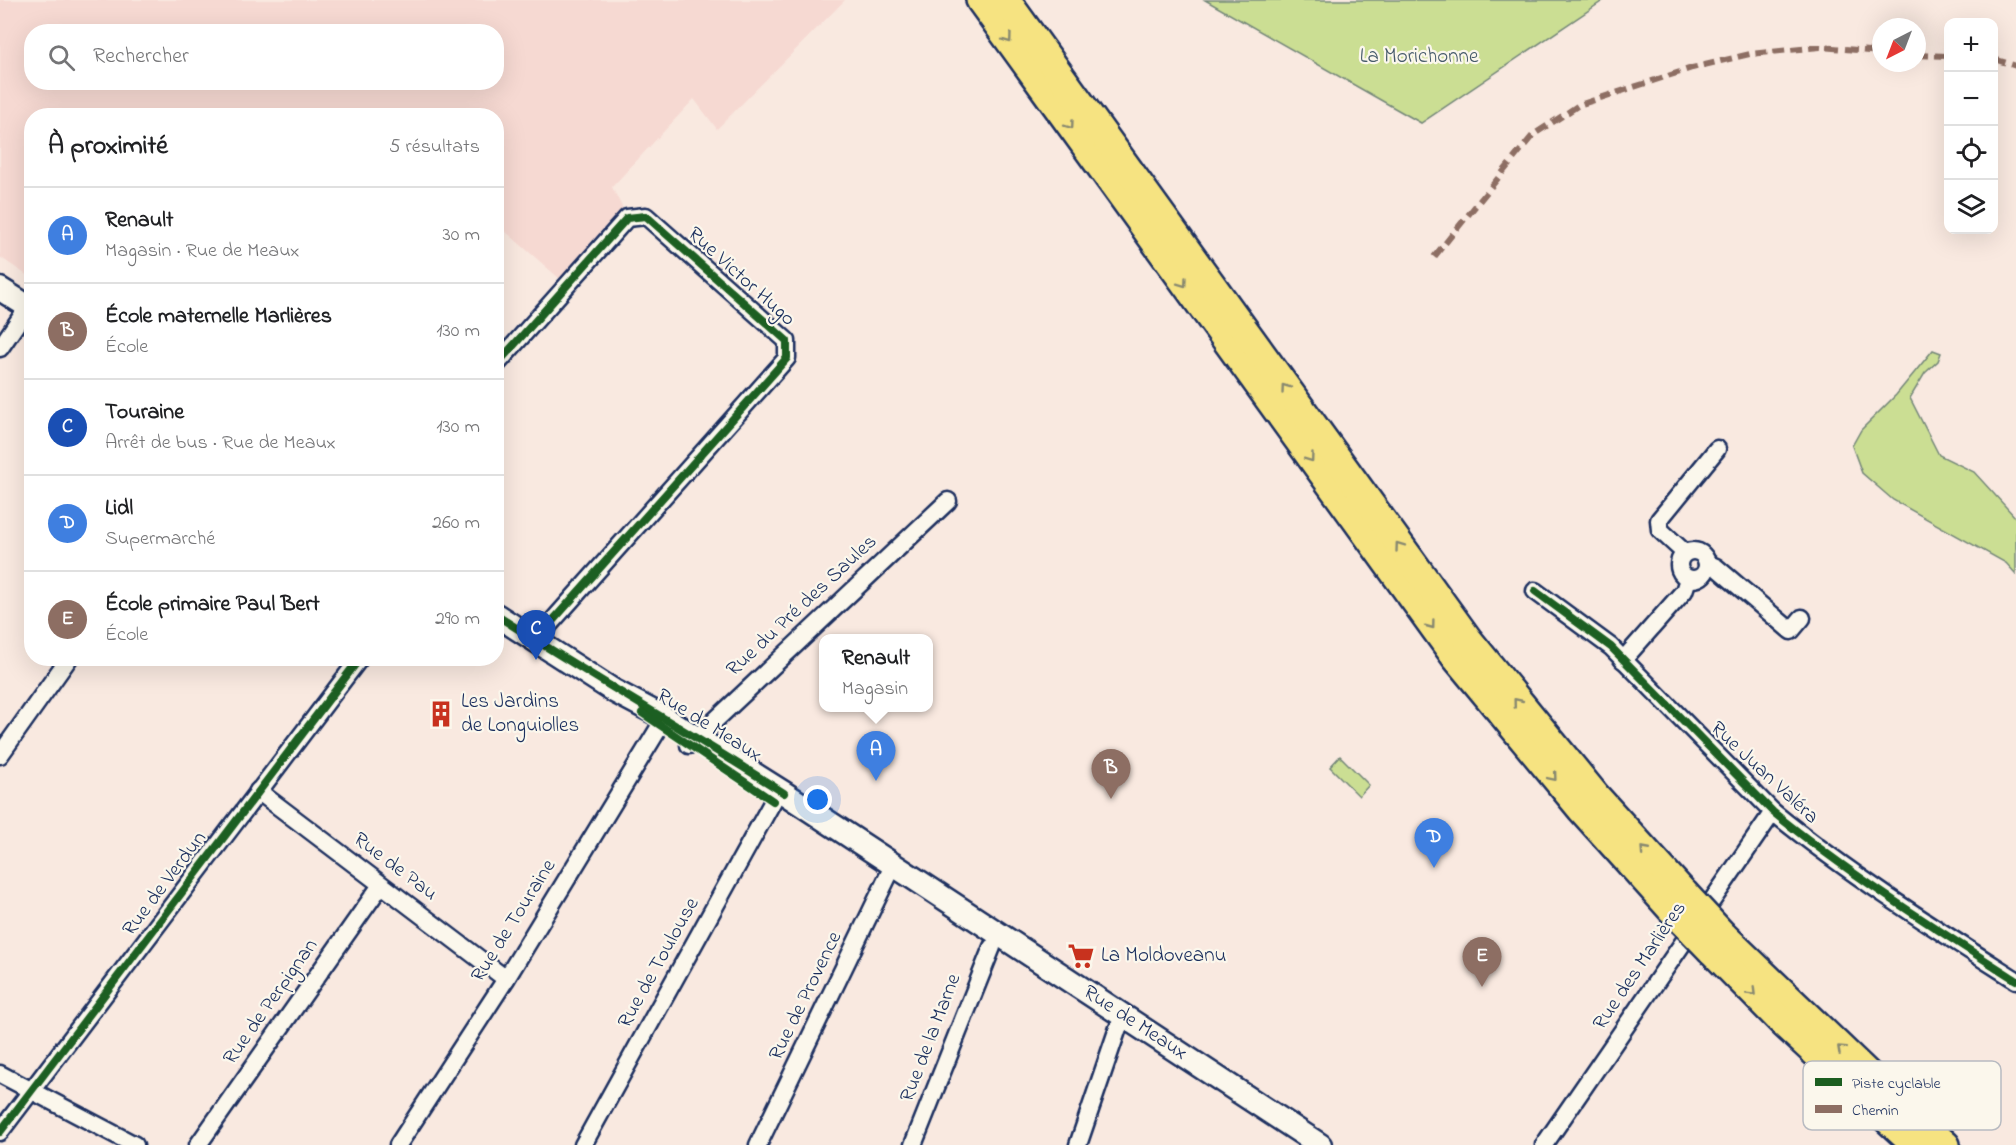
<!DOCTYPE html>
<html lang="fr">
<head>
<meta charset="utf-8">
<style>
  body { margin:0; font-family:"Indie Flower",sans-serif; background:#f6f6f6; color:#202124 }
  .controls { position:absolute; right:18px; top:18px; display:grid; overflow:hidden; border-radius:12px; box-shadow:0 6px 24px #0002 }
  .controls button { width:54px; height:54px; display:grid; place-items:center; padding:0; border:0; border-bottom:2px solid #e0e0e0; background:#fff; color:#202124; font:30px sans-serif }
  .compass { position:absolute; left:1872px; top:18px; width:54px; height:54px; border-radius:50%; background:#fff; box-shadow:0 6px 24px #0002; rotate:222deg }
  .you { position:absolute; left:818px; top:800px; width:21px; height:21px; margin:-15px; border:4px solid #fff; border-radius:50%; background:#1a73e8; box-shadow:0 0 0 9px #1a73e833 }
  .badge { display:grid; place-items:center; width:39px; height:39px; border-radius:50%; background:#0f766e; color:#fff; font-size:20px; font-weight:700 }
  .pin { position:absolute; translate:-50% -50px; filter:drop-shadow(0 2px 3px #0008) }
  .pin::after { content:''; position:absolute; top:32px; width:21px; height:18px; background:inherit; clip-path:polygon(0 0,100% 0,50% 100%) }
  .popup { position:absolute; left:819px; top:634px; width:114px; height:78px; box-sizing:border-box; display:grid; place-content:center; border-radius:12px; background:#fff; filter:drop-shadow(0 2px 4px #0005); font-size:20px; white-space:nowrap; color:#757577 }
  .popup b { font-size:22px; color:#202124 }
  .popup::after { content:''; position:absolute; left:50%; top:100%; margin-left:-12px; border:12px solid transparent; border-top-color:#fff }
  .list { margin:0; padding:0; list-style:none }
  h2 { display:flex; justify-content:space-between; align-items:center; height:78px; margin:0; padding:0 24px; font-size:26px }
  h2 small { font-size:20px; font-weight:400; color:#757577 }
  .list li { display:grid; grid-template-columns:39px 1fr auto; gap:18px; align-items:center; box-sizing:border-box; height:96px; padding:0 24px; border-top:2px solid #e0e0e0 }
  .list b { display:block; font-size:22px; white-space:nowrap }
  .list p { margin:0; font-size:20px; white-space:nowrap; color:#757577 }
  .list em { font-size:20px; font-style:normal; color:#757577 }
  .icon { flex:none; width:33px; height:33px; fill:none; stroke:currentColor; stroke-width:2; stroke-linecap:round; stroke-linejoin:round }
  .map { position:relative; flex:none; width:2016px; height:1145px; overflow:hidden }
  .search { position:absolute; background:#fff; box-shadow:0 6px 24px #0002; left:24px; top:24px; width:480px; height:66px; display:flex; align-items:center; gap:15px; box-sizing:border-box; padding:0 21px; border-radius:24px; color:#757577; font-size:22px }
  .panel { position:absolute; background:#fff; box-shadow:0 6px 24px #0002; left:24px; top:108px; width:480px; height:558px; border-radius:24px }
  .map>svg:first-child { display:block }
  .built { fill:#f6d9d2; fill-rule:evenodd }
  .green { fill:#cbde93; stroke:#738678; stroke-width:1.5 }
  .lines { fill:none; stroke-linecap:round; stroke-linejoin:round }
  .minor-casing { stroke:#1b2f5e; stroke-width:21 }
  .secondary-casing { stroke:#1b2f5e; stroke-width:27 }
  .trunk-casing { stroke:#1b2f5e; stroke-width:32 }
  .minor { stroke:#fbf7ec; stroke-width:16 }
  .secondary { stroke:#fbf7ec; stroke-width:22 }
  .trunk { stroke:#f6e381; stroke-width:27 }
  .trunk-bridge-casing { stroke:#1b2f5e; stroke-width:32; stroke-linecap:butt }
  .trunk-bridge { stroke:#f6e381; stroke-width:27 }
  .quiet { stroke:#8d6e63; stroke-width:6; stroke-dasharray:12 6; stroke-linecap:butt }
  .cycleway-casing { stroke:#fbf7ec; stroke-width:11 }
  .cycleway { stroke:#1b5e20; stroke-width:8 }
  .oneway { stroke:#888970 }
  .labels { text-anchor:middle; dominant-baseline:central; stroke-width:4.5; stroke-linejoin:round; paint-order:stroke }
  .park-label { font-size:21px; fill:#475b6b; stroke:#fbf7ec }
  .street-label { font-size:21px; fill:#1b2f5e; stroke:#fbf7ec }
  .poi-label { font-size:21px; fill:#1b2f5e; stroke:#fbf7ec; text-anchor:start }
  .key { fill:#fbf7ec; stroke:#b8bbc1; stroke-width:1.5 }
  .key-label { font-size:16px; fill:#1b2f5e }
</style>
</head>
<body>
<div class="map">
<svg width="2016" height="1145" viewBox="0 0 2016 1145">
  <rect width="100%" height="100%" fill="#f9e9e0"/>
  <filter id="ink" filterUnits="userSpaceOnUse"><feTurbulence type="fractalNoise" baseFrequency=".0167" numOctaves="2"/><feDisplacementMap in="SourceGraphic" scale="12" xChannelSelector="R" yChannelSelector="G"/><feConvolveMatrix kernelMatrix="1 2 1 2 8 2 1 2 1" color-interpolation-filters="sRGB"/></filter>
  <g filter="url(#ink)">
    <!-- built -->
    <path class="built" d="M0,0H845L717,129L694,99L612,187L623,209L560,279L497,224L496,116H32L31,278L0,257ZM32,32H496V82H32Z"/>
    <!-- green -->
    <g class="green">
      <path d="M1205,0H1604L1421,123Z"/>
      <path d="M1933,350L1941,353L1938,361L1925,373L1910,398L1939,455L1974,472L2016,518V574L2006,563L1893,500L1862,473L1852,446L1861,430L1896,395Z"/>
      <path d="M1340,756L1369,785L1359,796L1330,767Z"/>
    </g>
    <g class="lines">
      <!-- minor casing -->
      <g class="minor-casing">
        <g id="minor">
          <path d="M0,348L28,307"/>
          <path d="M496,365L627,218L646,216L787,341V358L548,626L538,641"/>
          <circle cx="1693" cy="565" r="14"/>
          <path d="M1685,553L1660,530L1659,520L1717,449"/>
          <path d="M1707,563L1716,567L1791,631L1802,618"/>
          <path d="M1535,591L1611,647L1773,812C1849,874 1933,927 2016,980"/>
          <path d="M1623,660L1684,591L1688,579"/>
          <path d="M689,745L948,501"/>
          <path d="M0,755L69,658"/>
          <path d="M258,791L506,979"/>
          <path d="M0,1074L135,1145"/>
          <path d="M0,1132L360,658"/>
          <path d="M198,1145L381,885"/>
          <path d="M398,1145L506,979L665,718"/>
          <path d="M583,1145L773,801"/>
          <path d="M758,1145L893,866"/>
          <path d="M913,1145L992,947"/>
          <path d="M1078,1145L1118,1028L1125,1016"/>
          <path d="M1544,1145L1773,812"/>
        </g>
      </g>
      <!-- secondary casing -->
      <g class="secondary-casing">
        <g id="secondary">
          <path d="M0,289L32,309"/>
          <path d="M496,615L614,691L665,718L784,793L1320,1145"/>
        </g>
      </g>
      <!-- trunk casing -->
      <g class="trunk-casing">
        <g id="trunk">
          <path d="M980,0L1456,658L1581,809L1671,909"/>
          <path d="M1006,0L1468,639L1596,796L1684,893"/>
          <path d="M1723,935L1874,1080L1946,1145"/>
          <path d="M1711,950L1783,1023L1915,1145"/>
        </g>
      </g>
      <!-- minor -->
      <use href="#minor" class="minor"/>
      <!-- secondary -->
      <use href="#secondary" class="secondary"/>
      <!-- trunk -->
      <use href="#trunk" class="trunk"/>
      <!-- trunk-bridge casing -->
      <g class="trunk-bridge-casing">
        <g id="trunk-bridge">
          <path d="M1684,893L1723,935"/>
          <path d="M1671,909L1711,950"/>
        </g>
      </g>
      <!-- trunk-bridge -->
      <use href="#trunk-bridge" class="trunk-bridge"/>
      <!-- quiet -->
      <g class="quiet">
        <path d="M1917,55L1948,56"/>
        <path d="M1994,59L2016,66"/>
        <path d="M1434,257L1533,135L1579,105L1692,68L1750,54L1820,47L1881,52"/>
      </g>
      <!-- cycleway casing -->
      <g class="cycleway-casing">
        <g id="cycleway">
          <path d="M496,365L627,218L646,216L787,341V358L548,626L538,641"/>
          <path d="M1535,591L1611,647L1773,812C1849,874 1933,927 2016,980"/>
          <path d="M496,615C591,676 689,732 784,793"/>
          <path d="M642,713L773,801"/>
          <path d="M0,1132L360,658"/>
        </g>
      </g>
      <!-- cycleway -->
      <use href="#cycleway" class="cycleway"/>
    </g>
    <!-- one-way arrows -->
    <defs><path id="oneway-chevron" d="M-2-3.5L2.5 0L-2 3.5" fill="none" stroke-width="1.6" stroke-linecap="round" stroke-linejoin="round" transform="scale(1.5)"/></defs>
    <g class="oneway">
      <use href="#oneway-chevron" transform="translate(1008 39) rotate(54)"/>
      <use href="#oneway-chevron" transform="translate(1070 125) rotate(54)"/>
      <use href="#oneway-chevron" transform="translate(1183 283) rotate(54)"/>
      <use href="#oneway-chevron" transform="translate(1285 388) rotate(-126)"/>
      <use href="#oneway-chevron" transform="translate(1310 458) rotate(54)"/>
      <use href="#oneway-chevron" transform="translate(1399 546) rotate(-126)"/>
      <use href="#oneway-chevron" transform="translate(1431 625) rotate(53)"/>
      <use href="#oneway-chevron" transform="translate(1517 702) rotate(-129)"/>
      <use href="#oneway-chevron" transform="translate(1553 777) rotate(50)"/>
      <use href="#oneway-chevron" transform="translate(1644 850) rotate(-132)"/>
      <use href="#oneway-chevron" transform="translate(1752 992) rotate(45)"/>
      <use href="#oneway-chevron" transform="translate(1841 1049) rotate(-137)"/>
    </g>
  </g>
  <!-- icons -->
  <defs>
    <g id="building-bare" transform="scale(2.07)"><path d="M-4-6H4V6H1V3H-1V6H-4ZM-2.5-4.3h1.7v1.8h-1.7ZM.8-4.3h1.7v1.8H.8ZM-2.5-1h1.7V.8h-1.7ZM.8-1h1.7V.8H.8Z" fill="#c8321e" stroke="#fbf7ec" stroke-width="2.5" paint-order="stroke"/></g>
    <g id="supermarket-bare" transform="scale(2.07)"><path d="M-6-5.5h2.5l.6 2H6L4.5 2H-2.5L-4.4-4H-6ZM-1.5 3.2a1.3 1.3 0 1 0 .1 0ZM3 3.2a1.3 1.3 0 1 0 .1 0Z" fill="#c8321e" stroke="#fbf7ec" stroke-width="2.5" paint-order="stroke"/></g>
  </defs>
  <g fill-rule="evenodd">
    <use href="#building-bare" x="441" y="714"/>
    <use href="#supermarket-bare" x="1081" y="956"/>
  </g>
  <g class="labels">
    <!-- park labels -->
    <g class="park-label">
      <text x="1419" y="57">La Morichonne</text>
    </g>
    <!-- street labels -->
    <g class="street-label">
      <text transform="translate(741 277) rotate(42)">Rue Victor Hugo</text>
      <text transform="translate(802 606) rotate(-43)">Rue du Pré des Saules</text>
      <text transform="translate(709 726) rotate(32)">Rue de Meaux</text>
      <text transform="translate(1764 773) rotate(43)">Rue Juan Valéra</text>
      <text transform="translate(395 867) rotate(37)">Rue de Pau</text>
      <text transform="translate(165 884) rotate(-53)">Rue de Verdun</text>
      <text transform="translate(514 921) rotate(-58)">Rue de Touraine</text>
      <text transform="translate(659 963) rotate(-61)">Rue de Toulouse</text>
      <text transform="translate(1640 966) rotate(-56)">Rue des Marlières</text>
      <text transform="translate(806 996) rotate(-64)">Rue de Provence</text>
      <text transform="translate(271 1002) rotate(-55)">Rue de Perpignan</text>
      <text transform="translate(1135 1023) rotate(33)">Rue de Meaux</text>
      <text transform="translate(931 1038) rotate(-69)">Rue de la Marne</text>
    </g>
    <!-- poi labels -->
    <g class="poi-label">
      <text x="461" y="702">Les Jardins<tspan x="461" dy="24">de Longuiolles</tspan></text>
      <text x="1101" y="956">La Moldoveanu</text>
    </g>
  </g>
  <!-- legend -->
  <rect x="1803" y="1061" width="198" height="69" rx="9" class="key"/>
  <rect x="1815" y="1078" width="27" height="8" fill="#1b5e20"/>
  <rect x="1815" y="1105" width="27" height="8" fill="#8d6e63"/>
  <g class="key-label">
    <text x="1852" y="1088">Piste cyclable</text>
    <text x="1852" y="1115">Chemin</text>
  </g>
</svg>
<div class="controls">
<button>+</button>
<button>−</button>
<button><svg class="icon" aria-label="locate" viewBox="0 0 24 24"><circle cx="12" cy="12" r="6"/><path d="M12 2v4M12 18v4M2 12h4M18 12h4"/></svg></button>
<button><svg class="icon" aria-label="layers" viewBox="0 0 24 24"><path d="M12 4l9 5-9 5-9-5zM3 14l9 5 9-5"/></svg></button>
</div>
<svg class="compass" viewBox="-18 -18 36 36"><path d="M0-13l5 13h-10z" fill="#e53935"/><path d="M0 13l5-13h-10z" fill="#757577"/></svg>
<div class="you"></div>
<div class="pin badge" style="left:876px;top:781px;background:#3f7fe0">A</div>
<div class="popup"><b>Renault</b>Magasin</div>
<div class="pin badge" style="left:1111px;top:799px;background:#8d6e63">B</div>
<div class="pin badge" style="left:536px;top:660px;background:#1a4fb4">C</div>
<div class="pin badge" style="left:1434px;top:868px;background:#3f7fe0">D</div>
<div class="pin badge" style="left:1482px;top:987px;background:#8d6e63">E</div>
<div class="search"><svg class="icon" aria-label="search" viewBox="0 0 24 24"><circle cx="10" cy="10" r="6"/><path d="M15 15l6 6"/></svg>Rechercher</div>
<section class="panel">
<h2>À proximité<small>5 résultats</small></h2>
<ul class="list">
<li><span class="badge" style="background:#3f7fe0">A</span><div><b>Renault</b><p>Magasin · Rue de Meaux</p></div><em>30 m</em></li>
<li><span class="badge" style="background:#8d6e63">B</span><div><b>École maternelle Marlières</b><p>École</p></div><em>130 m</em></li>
<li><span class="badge" style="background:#1a4fb4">C</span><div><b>Touraine</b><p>Arrêt de bus · Rue de Meaux</p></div><em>130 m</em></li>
<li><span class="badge" style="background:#3f7fe0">D</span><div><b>Lidl</b><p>Supermarché</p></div><em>260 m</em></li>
<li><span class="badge" style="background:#8d6e63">E</span><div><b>École primaire Paul Bert</b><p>École</p></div><em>290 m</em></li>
</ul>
</section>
</div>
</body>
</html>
